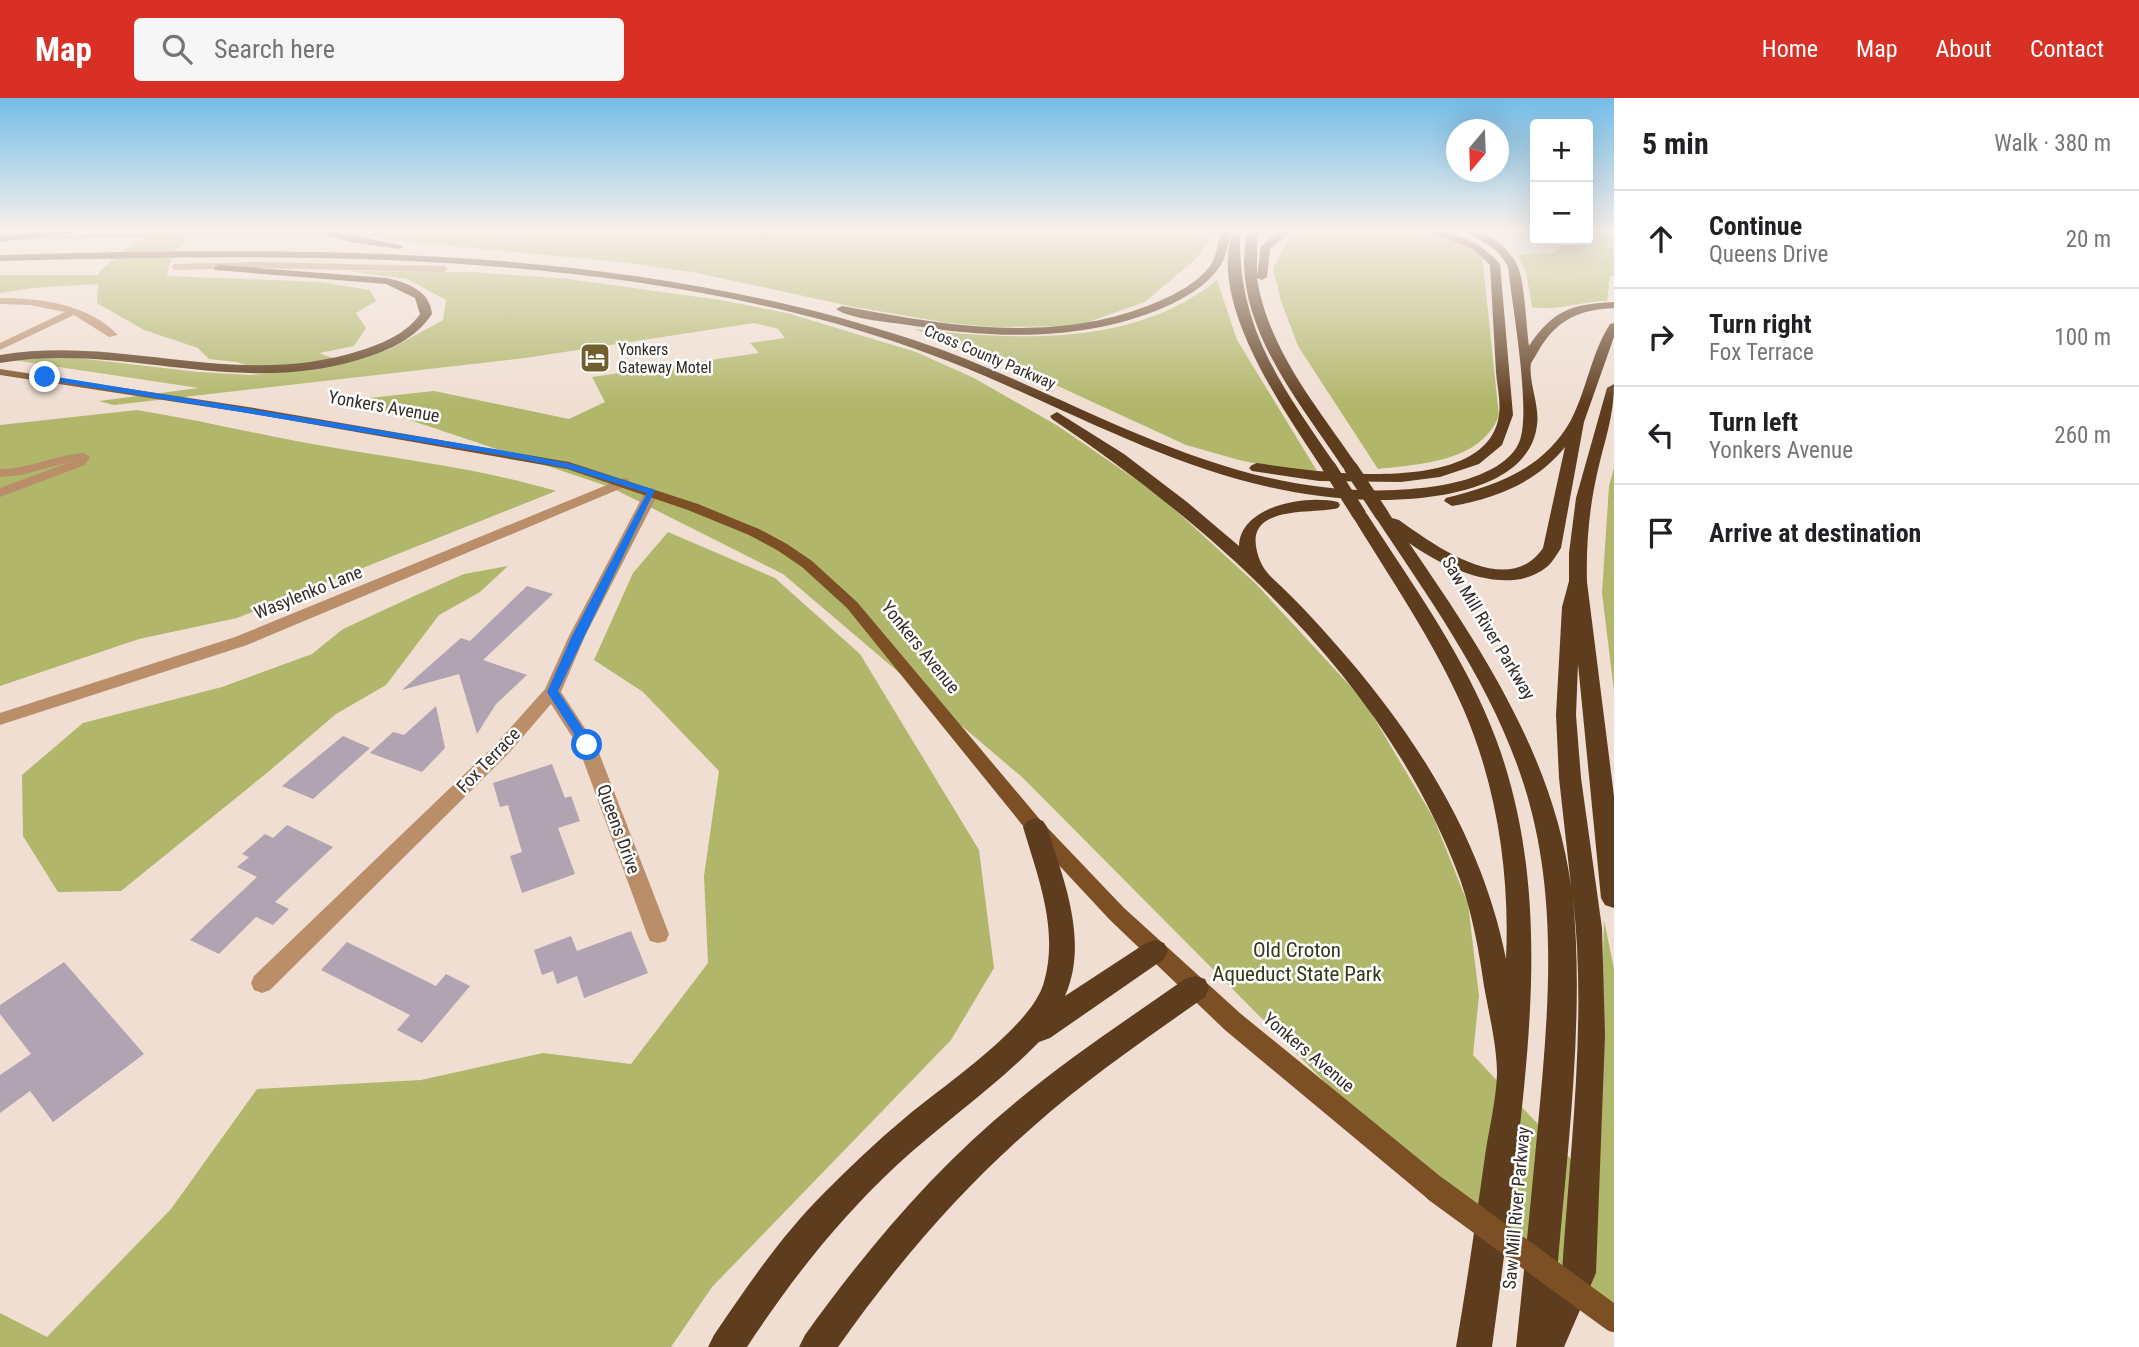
<!DOCTYPE html>
<html lang="en">
<head>
<meta charset="utf-8">
<style>
  body { margin:0; font-family:"Roboto Condensed",sans-serif; background:#f6f6f6; color:#202124 }
  .controls { position:absolute; right:21px; top:21px; display:grid; overflow:hidden; border-radius:7px; box-shadow:0 7px 28px #0002 }
  .controls button { width:63px; height:63px; display:grid; place-items:center; padding:0; border:0; border-bottom:2px solid #e0e0e0; background:#fff; color:#202124; font:35px sans-serif }
  .compass { position:absolute; left:1446px; top:21px; width:63px; height:63px; border-radius:50%; background:#fff; box-shadow:0 7px 28px #0002; rotate:199deg }
  .stop { position:absolute; width:21px; height:21px; margin:-16px; border:5px solid #1a73e8; border-radius:50%; background:#fff }
  .stop.end { background:#1a73e8; border-color:#fff; box-shadow:0 2px 7px #0008 }
  .list { margin:0; padding:0; list-style:none }
  h2 { display:flex; justify-content:space-between; align-items:center; height:91px; margin:0; padding:0 28px; font-size:30px }
  h2 small { font-size:23px; font-weight:400; color:#757577 }
  .list li { display:grid; grid-template-columns:46px 1fr auto; gap:21px; align-items:center; box-sizing:border-box; height:98px; padding:0 28px; border-top:2px solid #e0e0e0 }
  .list b { display:block; font-size:26px; white-space:nowrap }
  .list p { margin:0; font-size:23px; white-space:nowrap; color:#757577 }
  .list em { font-size:23px; font-style:normal; color:#757577 }
  .icon { flex:none; width:38px; height:38px; fill:none; stroke:currentColor; stroke-width:2; stroke-linecap:round; stroke-linejoin:round }
  .map { position:relative; flex:none; width:1614px; height:1249px; overflow:hidden }
  header { display:flex; align-items:center; gap:42px; box-sizing:border-box; height:98px; padding:0 35px; background:#d93025; color:#fff }
  header strong { font-size:33px }
  nav { display:flex; gap:38px; margin-inline-start:auto; font-size:24px }
  .search { width:490px; height:63px; background:#f6f6f6; display:flex; align-items:center; gap:18px; box-sizing:border-box; padding:0 24px; border-radius:7px; color:#757577; font-size:26px }
  main { display:flex }
  aside { flex:1; background:#fff }
  .map>svg:first-child { display:block }
  .green { fill:#b0b76a }
  .building { fill:#b1a3b1 }
  .lines { fill:none; stroke-linecap:round; stroke-linejoin:round }
  .minor { fill:#b98e69; fill-rule:evenodd }
  .major { fill:#7c4f25; fill-rule:evenodd }
  .highway { fill:#5e3d1e; fill-rule:evenodd }
  .major-bridge { stroke:#7c4f25; stroke-width:26 }
  .highway-bridge { stroke:#5e3d1e; stroke-width:14 }
  .route { fill:#1a73e8 }
  .labels { text-anchor:middle; dominant-baseline:central; stroke-width:5; stroke-linejoin:round; paint-order:stroke }
  .far-poi-label { font-size:16px; fill:#332c27; stroke:#fff; text-anchor:start }
  .far-street-label { font-size:16px; fill:#332c27; stroke:#fff }
  .street-label { font-size:18px; fill:#332c27; stroke:#fff }
  .near-park-label { font-size:21px; fill:#353816; stroke:#fff }
</style>
</head>
<body>
<header>
<strong>Map</strong>
<div class="search"><svg class="icon" aria-label="search" viewBox="0 0 24 24"><circle cx="10" cy="10" r="6"/><path d="M15 15l6 6"/></svg>Search here</div>
<nav><a>Home</a><a>Map</a><a>About</a><a>Contact</a></nav>
</header>
<main>
<div class="map">
<svg width="1614" height="1249" viewBox="0 0 1614 1249">
  <rect width="100%" height="100%" fill="#f0ded2"/>
  <!-- green -->
  <g class="green">
    <path d="M162,132H202C181,144 171,153 167,178L322,184L370,192L376,203L356,215L366,230L354,248L319,255L346,265L390,251L443,222L446,202L407,181L348,173L473,174L569,181L720,202L787,215L916,254L974,280L1058,328L1160,398L1256,486L1364,603L1434,721L1468,806L1479,898L1473,957L1597,1089L1604,822L1614,871V1234L1458,1118L1023,680L783,476L610,389L350,302L434,293L569,321L605,304L592,279L759,255L750,245L785,240L778,231L754,225L525,260L114,307L99,303L199,290L12,262L52,257L198,274L251,277L269,275L237,264L209,261L198,250L144,232L97,205L98,186L33,190L0,195V177H99V174L129,149Z"/>
    <path d="M338,132H1214L1198,159L1145,204L1077,228L994,229L949,225L854,209L697,175L629,165L381,141Z"/>
    <path d="M1301,132C1364,132 1427,123 1482,157L1499,318C1480,364 1421,366 1378,371L1298,248L1281,203L1273,170L1290,139Z"/>
    <path d="M1588,132H1614V177L1610,178L1607,203C1582,203 1554,214 1532,209L1526,174L1517,157L1554,155L1569,142H1588Z"/>
    <path d="M1217,182L1237,242L1317,373L1287,372L1239,362L1186,347L999,261L914,231C1015,242 1133,250 1217,182Z"/>
    <path d="M137,312C205,323 273,340 341,351C414,363 485,372 556,393L237,520L139,541L0,588V327Z"/>
    <path d="M1614,370V593L1602,495L1609,388Z"/>
    <path d="M668,434L775,480L860,556L979,752L994,870L951,942L712,1189L671,1249H0V1215L47,1239L171,1111L257,991L421,982L543,955L631,966L708,865L704,778L719,673L643,594L594,562L633,475Z"/>
    <path d="M508,468L480,494L439,517L386,587L336,616L268,674L121,793L58,794L23,738L22,677L83,625L222,589L312,556L343,531L412,499L464,476Z"/>
  </g>
  <!-- building -->
  <g class="building">
    <path d="M527,488L553,496L483,562L527,577L496,606L477,636L459,576L402,592L461,540L470,543Z"/>
    <path d="M436,608L445,650L422,674L370,655L393,634L404,637Z"/>
    <path d="M343,638L370,650L313,701L282,688Z"/>
    <path d="M552,666L565,700L571,698L580,723L558,730L575,776L522,795L510,758L522,754L508,707L500,709L493,685Z"/>
    <path d="M287,727L333,749L275,804L289,811L273,827L256,819L219,856L190,842L257,779L237,769L249,759L242,756L265,736L273,740Z"/>
    <path d="M631,833L648,875L584,900L577,878L557,886L553,873L542,877L534,852L571,838L577,853Z"/>
    <path d="M347,844L436,888L446,876L470,888L422,945L397,932L410,917L321,872Z"/>
    <path d="M64,864L144,956L53,1024L30,993L0,1015V977L31,956L0,916V907Z"/>
  </g>
  <g class="lines">
    <!-- minor -->
    <g class="minor">
      <path d="M230,133L233,137L20,142L16,140L20,138Z"/>
      <path d="M255,164L444,168L448,171L444,174L255,170L175,172L171,169L175,166Z"/>
      <path d="M0,200C41,200 88,206 118,237L109,239L74,217L0,252V245L65,214L30,207L0,206Z"/>
      <path d="M84,355L90,359L85,367L0,399V390L70,364L21,377L0,379V371C29,371 55,357 84,355Z"/>
      <path d="M624,380L629,381V387L247,547L0,627V615L235,539Z"/>
      <path d="M652,390L659,394L585,538L561,594L596,647L669,836L666,843L658,845L650,843L647,836L578,648L551,606L508,656L270,892L262,895L254,892L251,885L254,878L496,646L545,591L569,538L645,394Z"/>
    </g>
    <!-- major -->
    <path class="major" d="M0,271L248,309L569,364L698,406L759,431L787,446L812,463L857,504L1042,724L1124,810L1241,916L1446,1083L1450,1092L1446,1101L1437,1105L1428,1101L1225,932L1110,822L1028,734L847,510L802,469L777,452L749,437L688,412L567,371L248,315L0,277Z"/>
    <!-- highway -->
    <g class="highway">
      <path d="M57,132H95L0,144V138Z"/>
      <path d="M312,132H330L404,148L399,151L350,144Z"/>
      <path d="M1221,132H1231C1228,144 1227,158 1220,168C1208,187 1185,200 1165,209C1084,244 994,241 908,227C890,224 849,221 836,211L842,208C945,228 1057,247 1157,204C1176,196 1197,185 1210,168C1217,158 1218,144 1221,132Z"/>
      <path d="M1247,132H1257V178L1261,148L1281,132H1292L1270,151L1267,179L1262,182L1257,180C1268,252 1319,311 1359,370L1356,373L1351,375L1343,370C1303,309 1245,241 1244,165C1244,154 1246,143 1247,132Z"/>
      <path d="M1424,132C1453,132 1481,144 1500,166L1513,317L1502,347L1479,366L1440,379L1401,384L1319,383L1252,373L1249,370L1252,367L1257,365C1314,374 1488,400 1499,317C1501,304 1497,287 1496,274C1494,238 1492,203 1490,167L1473,151Z"/>
      <path d="M1465,132C1486,132 1508,148 1517,167C1525,182 1526,229 1529,248C1553,212 1572,206 1614,204V210C1580,212 1559,220 1540,250C1539,252 1532,264 1531,265C1528,283 1540,308 1537,327C1529,394 1426,403 1373,402C1228,399 1115,334 985,278C936,257 886,240 834,225C563,151 278,156 0,163V157C305,149 620,145 914,242C1076,296 1216,400 1396,392C1430,390 1467,386 1497,368C1508,361 1516,353 1520,342C1531,310 1512,207 1508,168L1497,153Z"/>
      <path d="M1232,136L1240,138C1238,233 1286,294 1337,369L1334,372H1324L1321,369C1284,312 1209,207 1232,136Z"/>
      <path d="M219,167L387,180C407,185 430,192 432,216C415,241 390,252 361,261C235,300 122,244 0,265V257C123,236 236,293 362,252C384,245 407,235 420,216L415,200L386,186L215,172L214,170Z"/>
      <path d="M1614,225V239L1584,324L1561,450C1557,456 1553,463 1548,468C1509,501 1444,470 1409,445C1482,551 1553,658 1571,788L1559,680L1556,617L1562,509L1569,483V455L1576,400L1607,290L1614,286C1614,319 1604,344 1597,376C1589,412 1586,447 1587,484L1614,698V810L1605,807L1601,800L1578,566L1576,617L1581,680L1602,830L1605,937L1596,1175L1564,1249H1516C1524,1175 1531,1101 1538,1027C1549,908 1560,790 1520,675C1488,581 1428,499 1374,417L1382,412L1388,414L1392,420L1399,422C1434,447 1508,502 1543,450L1565,349C1536,385 1496,400 1452,408L1444,403L1446,400C1497,387 1544,371 1571,322C1587,291 1591,256 1610,226ZM1573,800C1587,923 1570,1051 1562,1174L1556,1187C1566,1061 1585,926 1573,800Z"/>
      <path d="M1057,314L1124,356L1187,404L1239,448C1240,408 1306,396 1338,404L1340,407L1338,410C1317,416 1263,408 1256,437C1254,448 1259,464 1266,473C1273,482 1284,490 1292,499C1306,513 1319,527 1332,542C1414,634 1482,739 1506,861C1510,777 1497,688 1463,610C1433,542 1390,480 1351,416L1353,413L1359,411L1367,416C1414,489 1466,560 1496,641C1546,775 1533,916 1517,1054C1509,1119 1501,1184 1492,1249H1456C1467,1185 1476,1122 1485,1058C1489,1031 1496,1003 1497,976C1497,948 1489,916 1484,888C1479,852 1472,815 1460,781C1387,583 1222,436 1052,321L1050,318Z"/>
      <path d="M1035,720L1043,723L1047,729C1064,783 1089,843 1065,898L1146,845L1155,842L1164,845L1168,853L1164,861L1050,940L1039,944C996,988 943,1025 897,1067C838,1122 791,1182 747,1249H708L714,1237C748,1187 781,1138 824,1095C850,1069 877,1043 906,1019C943,988 1032,929 1044,884C1059,832 1038,779 1023,729L1027,723Z"/>
      <path d="M1195,878L1205,881L1209,890L1205,899C1147,940 1088,980 1035,1027C960,1092 895,1168 838,1249H799L805,1237C866,1152 935,1070 1016,1004C1070,959 1128,921 1185,881Z"/>
    </g>
    <!-- major-bridge -->
    <path class="major-bridge" d="M1437,1092L1614,1221"/>
    <!-- highway-bridge -->
    <g class="highway-bridge">
      <path d="M1329,369L1359,416"/>
      <path d="M1351,370L1382,417"/>
    </g>
  </g>
  <!-- sky -->
  <linearGradient id="sky" x2="0" y2="1"><stop stop-color="#74bde8"/><stop offset="0.43" stop-color="#f8f0eb"/><stop offset="1" stop-color="#f8f0eb" stop-opacity="0"/></linearGradient>
  <rect width="1614" height="307" fill="url(#sky)"/>
  <!-- route -->
  <path class="route" d="M45,277L500,352L572,366L655,392L558,593L592,644V650H583L547,594L572,538L647,395L567,370L500,357L42,281Z"/>
  <!-- icons -->
  <defs>
    <g id="hotel-square" transform="scale(1.575)"><rect x="-9" y="-9" width="18" height="18" rx="4" fill="#71602e" stroke="#fff"/><path d="M-6-4.5h1.5V1H6V5H4.5V3h-9V5H-6ZM-4 0a1.8 1.8 0 1 1 3.6 0ZM.5 0V-2.5h3Q6-2.5 6 0Z" fill="#fff"/></g>
  </defs>
  <g fill-rule="evenodd">
    <use href="#hotel-square" x="595" y="260"/>
  </g>
  <g class="labels">
    <!-- far-poi labels -->
    <g class="far-poi-label">
      <text x="618" y="251">Yonkers<tspan x="618" dy="18">Gateway Motel</tspan></text>
    </g>
    <!-- far-street labels -->
    <g class="far-street-label">
      <text transform="translate(990 259) rotate(23)">Cross County Parkway</text>
    </g>
    <!-- street labels -->
    <g class="street-label">
      <text transform="translate(384 308) rotate(10)">Yonkers Avenue</text>
      <text transform="translate(308 494) rotate(-22)">Wasylenko Lane</text>
      <text transform="translate(1489 530) rotate(59)">Saw Mill River Parkway</text>
      <text transform="translate(921 549) rotate(51)">Yonkers Avenue</text>
      <text transform="translate(488 662) rotate(-46)">Fox Terrace</text>
      <text transform="translate(619 731) rotate(70)">Queens Drive</text>
      <text transform="translate(1309 954) rotate(40)">Yonkers Avenue</text>
      <text transform="translate(1516 1110) rotate(-85)">Saw Mill River Parkway</text>
    </g>
    <!-- near-park labels -->
    <g class="near-park-label">
      <text x="1297" y="852">Old Croton<tspan x="1297" dy="24">Aqueduct State Park</tspan></text>
    </g>
  </g>
</svg>
<div class="controls">
<button>+</button>
<button>−</button>
</div>
<svg class="compass" viewBox="-18 -18 36 36"><path d="M0-13l5 13h-10z" fill="#e53935"/><path d="M0 13l5-13h-10z" fill="#757577"/></svg>
<div class="stop" style="left:587px;top:647px"></div>
<div class="stop end" style="left:45px;top:279px"></div>
</div>
<aside>
<h2>5 min<small>Walk · 380 m</small></h2>
<ul class="list">
<li><svg class="icon" aria-label="ahead" viewBox="0 0 24 24"><path d="M12 20V5M6 11l6-6 6 6"/></svg><div><b>Continue</b><p>Queens Drive</p></div><em>20 m</em></li>
<li><svg class="icon" aria-label="right" viewBox="0 0 24 24"><path d="M7 20v-9h11M14 6l5 5-5 5"/></svg><div><b>Turn right</b><p>Fox Terrace</p></div><em>100 m</em></li>
<li><svg class="icon" aria-label="left" viewBox="0 0 24 24"><path d="M17 20v-9H6M10 6l-5 5 5 5"/></svg><div><b>Turn left</b><p>Yonkers Avenue</p></div><em>260 m</em></li>
<li><svg class="icon" aria-label="arrive" viewBox="0 0 24 24"><path d="M6 21V4h12l-3 4 3 4H6"/></svg><div><b>Arrive at destination</b></div></li>
</ul>
</aside>
</main>
</body>
</html>
